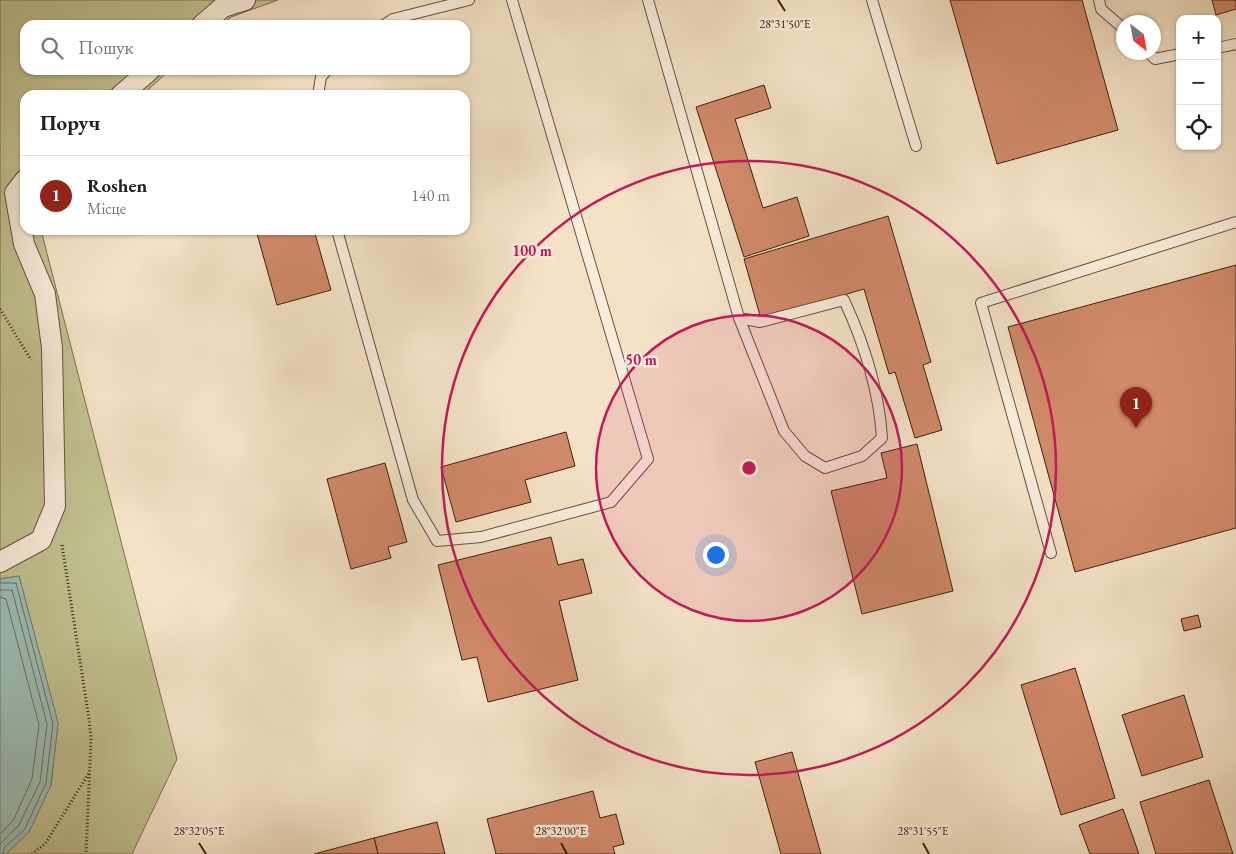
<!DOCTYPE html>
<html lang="uk">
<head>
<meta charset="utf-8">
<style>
  body { margin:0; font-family:"EB Garamond",serif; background:#f6f6f6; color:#202124 }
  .controls { position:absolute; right:15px; top:15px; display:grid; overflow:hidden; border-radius:10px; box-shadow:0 1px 4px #0004 }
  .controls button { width:45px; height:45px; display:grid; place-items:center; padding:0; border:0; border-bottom:1px solid #e0e0e0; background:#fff; color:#202124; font:25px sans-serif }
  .compass { position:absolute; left:1116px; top:15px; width:45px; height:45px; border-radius:50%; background:#fff; box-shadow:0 1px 4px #0004; rotate:149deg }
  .you { position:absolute; left:715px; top:554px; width:18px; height:18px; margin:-12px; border:4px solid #fff; border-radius:50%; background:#1a73e8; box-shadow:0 0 0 8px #1a73e833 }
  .badge { display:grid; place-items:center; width:32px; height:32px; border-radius:50%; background:#8f2418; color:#fff; font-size:16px; font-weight:700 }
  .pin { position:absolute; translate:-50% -41px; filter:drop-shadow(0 1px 2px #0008) }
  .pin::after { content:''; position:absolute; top:26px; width:18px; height:15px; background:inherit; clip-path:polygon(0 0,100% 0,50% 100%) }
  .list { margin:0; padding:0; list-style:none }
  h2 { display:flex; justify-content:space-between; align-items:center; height:65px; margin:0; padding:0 20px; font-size:21px }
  h2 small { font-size:16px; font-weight:400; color:#757577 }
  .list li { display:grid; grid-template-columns:32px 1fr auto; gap:15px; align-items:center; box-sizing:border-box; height:80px; padding:0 20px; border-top:1px solid #e0e0e0 }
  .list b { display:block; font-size:19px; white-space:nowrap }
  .list p { margin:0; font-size:16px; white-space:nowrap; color:#757577 }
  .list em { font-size:16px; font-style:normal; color:#757577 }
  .icon { flex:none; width:28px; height:28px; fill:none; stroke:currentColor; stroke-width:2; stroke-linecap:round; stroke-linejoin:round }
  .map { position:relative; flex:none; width:1236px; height:854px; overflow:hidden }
  .search { position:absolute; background:#fff; box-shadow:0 1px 4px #0004; left:20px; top:20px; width:450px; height:55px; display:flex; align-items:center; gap:12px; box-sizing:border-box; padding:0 18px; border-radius:15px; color:#757577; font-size:19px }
  .panel { position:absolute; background:#fff; box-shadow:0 1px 4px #0004; left:20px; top:90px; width:450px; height:145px; border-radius:15px }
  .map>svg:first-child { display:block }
  .green { fill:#c2c191; stroke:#807050 }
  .water { fill:#9cbeb6; stroke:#777f73 }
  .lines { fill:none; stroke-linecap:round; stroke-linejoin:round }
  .shore { stroke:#6e6f62; stroke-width:1 }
  .building { fill:#d08969; stroke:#3f200e }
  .service-casing { stroke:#6c503c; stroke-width:12 }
  .minor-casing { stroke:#6c503c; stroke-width:22 }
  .path { stroke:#3f200e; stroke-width:3; stroke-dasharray:1 2.5; stroke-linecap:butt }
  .service { stroke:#f8ecdb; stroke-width:10 }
  .minor { stroke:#f8ecdb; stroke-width:20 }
  .ticks { fill:none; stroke:#3f200e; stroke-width:2 }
  .ring { fill:none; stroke:#c2185b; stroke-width:2.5 }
  .ticks-label { font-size:12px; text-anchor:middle; fill:#3f200e; stroke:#f8ecdb; stroke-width:5; stroke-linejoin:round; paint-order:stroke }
  .centre { fill:#c2185b; stroke:#f8ecdb; stroke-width:2.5 }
  .ring-label { font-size:15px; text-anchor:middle; font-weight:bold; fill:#c2185b; stroke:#f8ecdb; stroke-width:5; stroke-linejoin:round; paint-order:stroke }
</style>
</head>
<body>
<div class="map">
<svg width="1236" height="854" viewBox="0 0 1236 854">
  <rect width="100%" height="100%" fill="#f4e2c7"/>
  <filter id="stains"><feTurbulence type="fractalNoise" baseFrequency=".004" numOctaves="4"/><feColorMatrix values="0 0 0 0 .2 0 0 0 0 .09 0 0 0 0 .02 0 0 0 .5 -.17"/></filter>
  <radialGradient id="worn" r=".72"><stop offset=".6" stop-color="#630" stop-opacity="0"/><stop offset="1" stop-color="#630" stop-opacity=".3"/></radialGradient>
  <!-- green -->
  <path class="green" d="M0,0H278L231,17L222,25H25V70H170L142,95H25V230H41L177,759L132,854H6L29,832L51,785L58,723L19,576L0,579Z"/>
  <!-- water -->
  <path class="water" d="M19,576L58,723L51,785L29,832L6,854H0V579Z"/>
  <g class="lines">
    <!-- shore -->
    <g class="shore">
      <path d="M0,583H16L53,724L46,783L25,829L4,848L3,854"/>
      <path d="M0,590H12L47,724L40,782L19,825L0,844"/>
      <path d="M0,597L6,599L39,725L32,779L13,821L0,834"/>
    </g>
  </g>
  <!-- building -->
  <g class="building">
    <path d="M950,0H1082L1118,130L997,164Z"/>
    <path d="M1212,0H1236V9L1216,15Z"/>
    <path d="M764,85L771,108L735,119L763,208L797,197L809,236L744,257L696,107Z"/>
    <path d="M888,216L931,362L923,365L942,430L915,438L895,372L889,374L864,289L761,319L744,259Z"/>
    <path d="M256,230H314L331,290L277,305Z"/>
    <path d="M1236,265V528L1075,572L1008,327Z"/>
    <path d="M566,432L575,466L525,480L531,502L456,522L441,467Z"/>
    <path d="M917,444L953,591L862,614L831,491L887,478L881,453Z"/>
    <path d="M385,463L407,542L388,547L391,558L351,569L327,479Z"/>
    <path d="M551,537L558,565L583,559L592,593L559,601L578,680L488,702L477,657L462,660L438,565Z"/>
    <path d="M1198,615L1201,627L1184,631L1181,619Z"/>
    <path d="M1075,668L1115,798L1061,815L1021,685Z"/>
    <path d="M1184,695L1203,757L1142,776L1122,715Z"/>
    <path d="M792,752L821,854H781L755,762Z"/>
    <path d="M1209,780L1233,854H1156L1140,802Z"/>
    <path d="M593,791L600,818L616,814L624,844L613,847L615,854H496L487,819Z"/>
    <path d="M1123,809L1139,854H1090L1079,825Z"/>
    <path d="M437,822L445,854H378L374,838Z"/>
    <path d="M374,838L378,854H314Z"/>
  </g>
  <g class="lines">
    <!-- service casing -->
    <g class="service-casing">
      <g id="service">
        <path d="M648,0L739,318L784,431L805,456L825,468L862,456L882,438C879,391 864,343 844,300L760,322L739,318"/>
        <path d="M872,0L916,146"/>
        <path d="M1099,0L1101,9L1124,29"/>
        <path d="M384,25L393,19L469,0"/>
        <path d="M1217,48L1236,44"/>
        <path d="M1148,52L1155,59L1180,54"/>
        <path d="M318,95L321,77L327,70"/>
        <path d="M337,230L413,500L437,541L481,537L611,502L648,459L512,0"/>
        <path d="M1051,553L981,303L1236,222"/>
      </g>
    </g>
    <!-- minor casing -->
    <g class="minor-casing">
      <g id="minor">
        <path d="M202,25L223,7L245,0"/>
        <path d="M121,95L150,70"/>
        <path d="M0,562L41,540L55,506L52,348L45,294L24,244L15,193L25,180"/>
      </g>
    </g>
    <!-- path -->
    <g class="path">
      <path d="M0,309L31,360"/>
      <path d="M62,545L89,719L91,739L86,854"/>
      <path d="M32,854L45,844L89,773"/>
    </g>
    <!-- service -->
    <use href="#service" class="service"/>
    <!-- minor -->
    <use href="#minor" class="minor"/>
  </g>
  <!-- ticks -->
  <path class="ticks" d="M778,0L785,11M199,843L206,854M561,843L567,854M923,843L929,854"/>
  <!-- distance rings -->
  <circle cx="749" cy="468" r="153" fill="#c2185b" fill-opacity=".12"/>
  <g class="ring">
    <circle cx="749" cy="468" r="153"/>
    <circle cx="749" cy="468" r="307"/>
  </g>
  <g class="ticks-label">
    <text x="785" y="28">28°31'50"E</text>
    <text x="199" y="835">28°32'05"E</text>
    <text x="561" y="835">28°32'00"E</text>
    <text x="923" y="835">28°31'55"E</text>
  </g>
  <circle cx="749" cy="468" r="8" class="centre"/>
  <g class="ring-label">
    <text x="532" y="256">100 m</text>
    <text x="641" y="365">50 m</text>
  </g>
  <rect width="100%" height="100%" filter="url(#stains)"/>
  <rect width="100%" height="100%" fill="url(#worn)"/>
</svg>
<div class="controls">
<button>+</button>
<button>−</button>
<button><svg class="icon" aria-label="locate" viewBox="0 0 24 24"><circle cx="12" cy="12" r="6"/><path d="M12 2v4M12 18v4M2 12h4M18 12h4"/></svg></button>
</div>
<svg class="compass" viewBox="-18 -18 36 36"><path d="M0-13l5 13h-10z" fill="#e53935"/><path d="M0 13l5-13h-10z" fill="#757577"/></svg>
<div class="you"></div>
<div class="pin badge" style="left:1136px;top:428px">1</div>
<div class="search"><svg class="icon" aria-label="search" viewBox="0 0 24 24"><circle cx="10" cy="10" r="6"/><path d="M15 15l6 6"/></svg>Пошук</div>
<section class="panel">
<h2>Поруч<small></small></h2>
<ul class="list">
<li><span class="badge">1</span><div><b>Roshen</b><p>Місце</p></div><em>140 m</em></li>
</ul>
</section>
</div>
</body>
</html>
